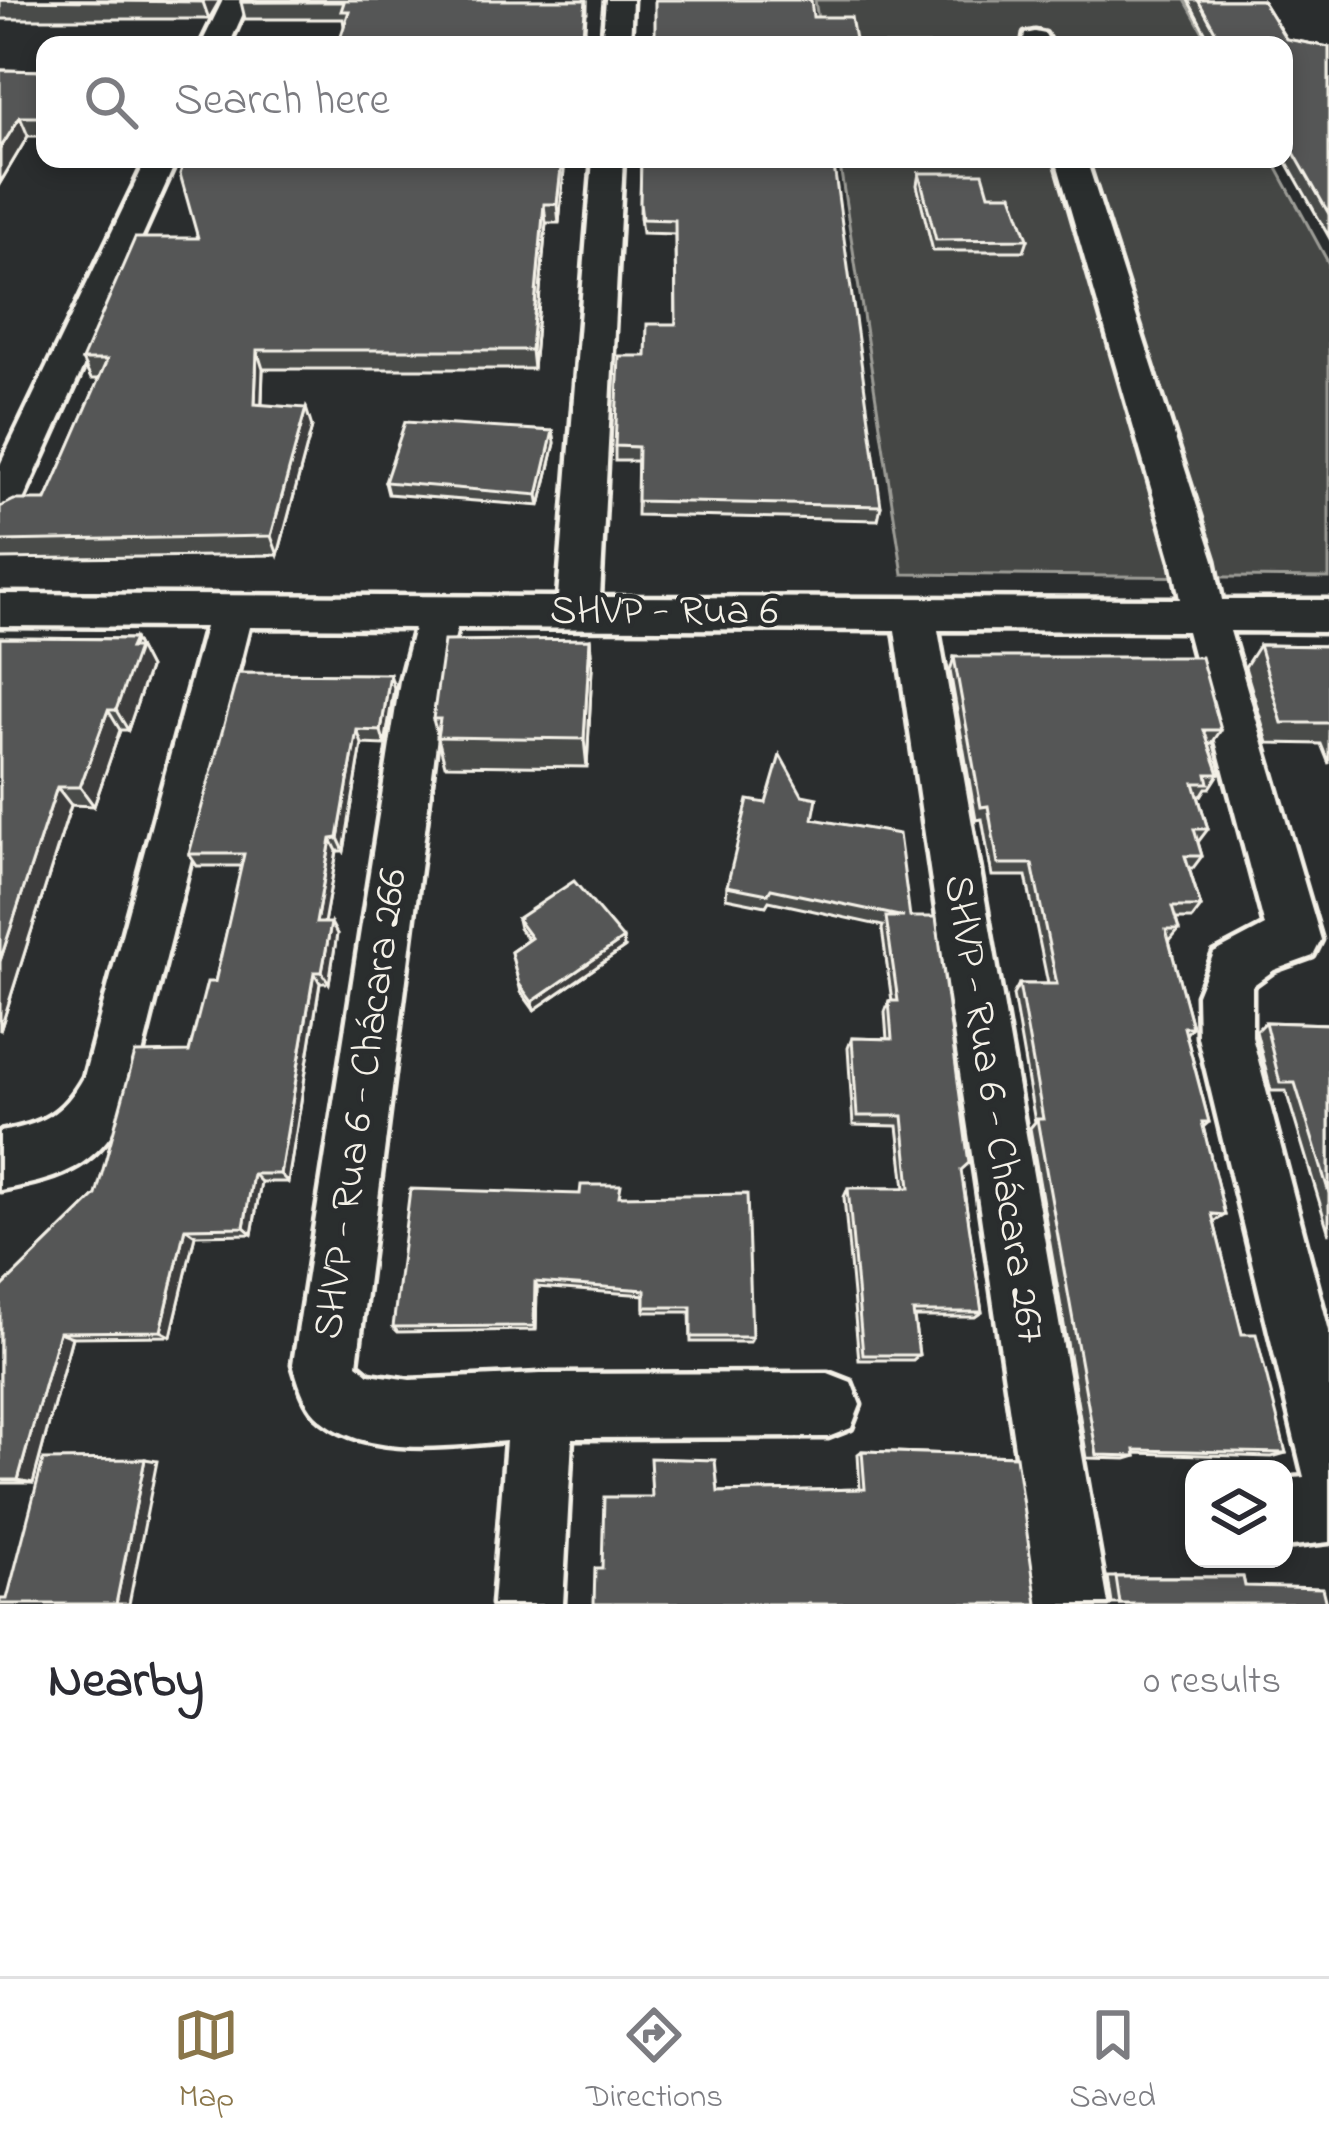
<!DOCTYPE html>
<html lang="en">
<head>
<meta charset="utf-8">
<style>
  body { margin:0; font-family:"Indie Flower",sans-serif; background:#f7f7f7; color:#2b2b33 }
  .controls { position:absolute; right:36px; bottom:36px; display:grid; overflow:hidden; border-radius:24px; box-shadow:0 6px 18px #0003 }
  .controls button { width:108px; height:108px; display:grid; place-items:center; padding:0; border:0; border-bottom:3px solid #e1e1e2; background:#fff; color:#2b2b33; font:60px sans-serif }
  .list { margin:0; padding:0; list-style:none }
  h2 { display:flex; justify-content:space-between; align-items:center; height:156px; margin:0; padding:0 48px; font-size:51px }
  h2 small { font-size:39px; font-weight:400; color:#7c7c81 }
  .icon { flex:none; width:66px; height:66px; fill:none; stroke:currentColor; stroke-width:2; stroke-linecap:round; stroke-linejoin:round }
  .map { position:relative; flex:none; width:1329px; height:1604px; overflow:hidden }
  .search { position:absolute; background:#fff; box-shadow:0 6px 18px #0003; left:36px; right:36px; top:36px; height:132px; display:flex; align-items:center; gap:30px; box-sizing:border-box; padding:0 42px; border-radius:24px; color:#7c7c81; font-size:45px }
  .sheet { height:372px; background:#fff }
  nav { display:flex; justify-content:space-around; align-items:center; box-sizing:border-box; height:168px; border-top:3px solid #e1e1e2; background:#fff; font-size:33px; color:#7c7c81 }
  nav a { display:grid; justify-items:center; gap:6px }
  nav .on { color:#8a764a }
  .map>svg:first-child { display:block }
  .green { fill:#444645; stroke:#9c9c96; stroke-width:3 }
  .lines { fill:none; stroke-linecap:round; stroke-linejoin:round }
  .minor-casing { stroke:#f4f1e8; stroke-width:9 }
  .minor { fill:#2a2d2e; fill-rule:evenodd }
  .wall { fill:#494b4a; stroke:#f4f1e8; stroke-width:3 }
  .shaded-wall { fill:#3c3d3c; stroke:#f4f1e8; stroke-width:3 }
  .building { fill:#555756; stroke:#f4f1e8; stroke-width:3 }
  .labels { text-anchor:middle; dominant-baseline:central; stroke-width:9; stroke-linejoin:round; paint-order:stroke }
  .street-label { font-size:42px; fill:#f4f1e8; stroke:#2a2d2e }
</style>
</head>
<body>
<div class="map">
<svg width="1329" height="1604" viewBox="0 0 1329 1604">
  <rect width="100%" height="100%" fill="#2a2d2e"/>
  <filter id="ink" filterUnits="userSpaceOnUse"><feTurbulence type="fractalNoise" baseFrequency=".00833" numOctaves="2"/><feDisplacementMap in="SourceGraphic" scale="24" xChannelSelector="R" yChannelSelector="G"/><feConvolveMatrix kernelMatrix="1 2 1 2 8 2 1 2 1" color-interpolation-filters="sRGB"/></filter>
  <g filter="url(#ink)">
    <!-- green -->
    <g class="green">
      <path d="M815,0H1185L1210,45H822Z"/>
      <path d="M839,159H1272L1329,264V578L903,574Z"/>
    </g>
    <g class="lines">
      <!-- minor casing -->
      <g class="minor-casing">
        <g id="minor">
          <path d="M223,0H249L229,45H201Z"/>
          <path d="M606,0H632L630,45H602Z"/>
          <path d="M1035,32L1045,34L1051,45H1023L1025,34Z"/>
          <path d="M147,159H177L20,507L14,517L0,521V465Z"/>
          <path d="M593,159H623L600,597L1180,599L1172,560L1056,159H1086L1214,560L1222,600H1329V632L1230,631L1321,940L1313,956L1274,970L1252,986V1037L1329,1331V1542L1284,1547V1479L1304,1477L1198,1037L1197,995L1214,953L1265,926L1187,631L938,630L1108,1604H1038L895,630L457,628L444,681L357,1364L369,1374L410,1380L541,1374L828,1373L851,1382L860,1405L851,1428L828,1437L572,1438L563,1604H493L506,1441C449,1446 362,1459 316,1415C304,1403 298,1380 293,1364L400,681L414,628L249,627L130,1102C100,1165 66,1178 0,1190V1132C41,1125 63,1115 84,1077L205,627L0,626V594L558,597Z"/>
        </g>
      </g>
      <!-- minor -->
      <use href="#minor" class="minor"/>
    </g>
    <!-- wall -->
    <g class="wall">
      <path d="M0,0H220L209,19H0Z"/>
      <path d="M587,0V12L344,26L343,19H245L241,2Z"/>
      <path d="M1188,0H1262L1286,39L1329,47V237L1284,157V45H1212Z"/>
      <path d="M0,70L45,71V136H28L0,183Z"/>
      <path d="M185,159H565L559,223H546L533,369H263L262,405L312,427L278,555L0,559V507L46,500L99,379H91L82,360L198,238Z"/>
      <path d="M641,159L881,506L878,520L637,515L638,461H615V446L646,356L676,324L675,234L642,233L640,217Z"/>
      <path d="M919,173L989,194L1028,239L1024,251H933L917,185Z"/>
      <path d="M553,431L555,443L540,506L388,494L385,482Z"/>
      <path d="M0,638L134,639L149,668L128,730H120L94,806L71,805L0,1031Z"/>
      <path d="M590,639L592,668L587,767L445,765L433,719Z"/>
      <path d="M1259,645L1329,646V764L1321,744L1268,743L1245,667Z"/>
      <path d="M954,657L1221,730L1212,743H1209L1219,774L1210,788H1206L1201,796H1198L1208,829L1198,842L1202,856L1193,868H1189L1201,907L1192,919H1176L1179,930L1169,942L1192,1027L1186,1034L1209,1122L1203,1127L1225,1215L1214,1222L1242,1334L1286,1453L1272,1457L1135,1453L1136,1456L1126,1459L1087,1458L1030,1128L1035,1122L1013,995L1019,984H1048L1026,876H992L982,819L976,820L950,671Z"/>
      <path d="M394,688L385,745L362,744L344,851H337L324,923L337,934L329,983H320L288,1182H261L252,1234L195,1235L171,1336L72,1337L33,1483H0V1289L96,1195L189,1052L215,982L242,866H197L189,854Z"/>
      <path d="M813,819L910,917L961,1172L982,1312L975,1317H914L919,1355L913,1360H859L844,1197L848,1188H905L898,1126L853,1125L848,1048L852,1038L887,1039L885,1012L889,1001H892L882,929L883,926L769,901L766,906L726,898L727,886Z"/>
      <path d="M517,919L624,948L534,1010L521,992L511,952L528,940L519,928Z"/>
      <path d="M1265,1022L1329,1024V1234L1286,1091H1271L1256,1031Z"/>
      <path d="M621,1196L752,1337L750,1342H691L690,1312H645V1295L537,1287L536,1330L398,1332L393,1327Z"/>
      <path d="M862,1451L1016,1456L602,1568L652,1497L718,1492L860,1489L858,1454Z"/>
      <path d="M1108,1577H1243L1245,1586L1326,1604H1112Z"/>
    </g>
    <!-- shaded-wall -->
    <g class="shaded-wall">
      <path d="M204,0H220L209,19L203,2Z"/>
      <path d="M587,0L584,45H582Z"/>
      <path d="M20,117L28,136L0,183V149Z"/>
      <path d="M562,159H565L559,223L557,204Z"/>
      <path d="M544,204L546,223L533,369L531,350Z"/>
      <path d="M257,350L263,369L261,423L255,404Z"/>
      <path d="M306,408L312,427L278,555L271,536Z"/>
      <path d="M553,431L555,443L540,506L538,495Z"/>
      <path d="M134,639L149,668L128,730L116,710Z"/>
      <path d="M590,639L592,668L587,767L584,739Z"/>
      <path d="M390,674L394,688L385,745L381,731Z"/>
      <path d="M108,710L120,730L94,806L80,787Z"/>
      <path d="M357,730L362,744L344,851L338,838Z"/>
      <path d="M57,787L71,805L0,1031V961Z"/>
      <path d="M331,839L337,851L322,934L316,923Z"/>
      <path d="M331,923L337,934L329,983L322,972Z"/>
      <path d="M623,939L624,948L534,1010L532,1002Z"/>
      <path d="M314,972L320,983L288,1182L280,1174Z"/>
      <path d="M253,1174L261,1182L252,1234L244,1227Z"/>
      <path d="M185,1228L195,1235L171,1336L161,1331Z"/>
      <path d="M535,1282L537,1287L536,1330L534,1326Z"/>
      <path d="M59,1332L72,1337L33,1483L18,1480Z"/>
      <path d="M145,1459L157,1461L129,1604H116Z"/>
    </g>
    <!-- building -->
    <g class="building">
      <path d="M0,0H204L203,2Z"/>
      <path d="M241,0H586L582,45H338L349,11H341L344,2H241Z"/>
      <path d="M655,0H811L813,17H851L856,45H655Z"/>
      <path d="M1198,0H1262L1286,39L1329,47V214L1284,135V45H1223Z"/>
      <path d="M0,70L45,71V117H20L0,149Z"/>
      <path d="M185,159H562L557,204H544L531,350H257L255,404L306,408L271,536L0,541V507L14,500H46L107,360H82L135,238H198L180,174Z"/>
      <path d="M641,159H833L881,506L637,501L638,447L615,446L619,356H646L647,324H676L675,220L642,219L640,203Z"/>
      <path d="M919,173H983L989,194H1012L1028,239L936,240Z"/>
      <path d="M405,422L553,431L538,495L385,482Z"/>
      <path d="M0,638L134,639L130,648H138L116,710H108L80,787H57L0,961Z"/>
      <path d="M590,639L584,739L437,737L440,719H433L444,641Z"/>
      <path d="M1259,645L1329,646V723H1282Z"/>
      <path d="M954,657H1201L1221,730H1204L1219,774H1207L1209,783H1194L1208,829H1194L1202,856H1185L1201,907H1172L1179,930H1166L1192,1027H1184L1209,1122H1202L1225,1215L1212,1214L1242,1334H1256L1286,1453L1135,1450L1136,1456L1097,1455L1037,1119H1043L1019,984H1057L1032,864H998L988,806L981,807Z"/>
      <path d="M238,673L390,674L381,731L357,730L338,838L331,839L316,923H331L322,972H314L280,1174H253L244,1227L185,1228L161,1331L59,1332L18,1480H0V1289L96,1195L135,1053L189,1052L207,982H215L244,854H189Z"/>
      <path d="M780,755L802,795L817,798L813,819L899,834L910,917H936L969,1163L961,1170L982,1312H913L919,1355H863L848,1188H910L903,1116H857L852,1038L892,1039L889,1001H898L886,917H904L771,889L768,894L727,886L748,800L766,803Z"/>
      <path d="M574,881L623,939L532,1002L519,984L511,952L531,938L517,919Z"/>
      <path d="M1265,1022L1329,1024V1193L1295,1083H1280Z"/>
      <path d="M581,1185H621L619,1196L747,1194L752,1337H691V1307H645V1290L535,1282L534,1326L393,1327L410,1189L580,1194Z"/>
      <path d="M862,1451L1016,1456L1037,1604H594L595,1568H602L604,1497H652L650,1458L715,1460L718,1492L865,1489Z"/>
      <path d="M145,1459L116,1604H0V1599H7L43,1460Z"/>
      <path d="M1116,1577H1243L1245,1586L1322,1588L1326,1604H1120Z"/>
    </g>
  </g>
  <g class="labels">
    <!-- street labels -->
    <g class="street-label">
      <text x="664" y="612">SHVP - Rua 6</text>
      <text transform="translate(362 1104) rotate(-82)">SHVP - Rua 6 - Chácara 266</text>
      <text transform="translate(993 1109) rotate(81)">SHVP - Rua 6 - Chácara 267</text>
    </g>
  </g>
</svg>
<div class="controls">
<button><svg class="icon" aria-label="layers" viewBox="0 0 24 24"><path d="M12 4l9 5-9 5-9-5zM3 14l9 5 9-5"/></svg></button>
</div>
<div class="search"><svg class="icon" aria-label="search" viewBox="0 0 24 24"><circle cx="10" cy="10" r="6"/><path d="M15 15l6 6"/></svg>Search here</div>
</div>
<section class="sheet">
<h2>Nearby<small>0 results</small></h2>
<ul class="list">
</ul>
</section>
<nav>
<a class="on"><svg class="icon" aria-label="map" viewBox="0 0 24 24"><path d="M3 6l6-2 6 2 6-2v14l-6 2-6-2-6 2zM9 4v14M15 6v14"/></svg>Map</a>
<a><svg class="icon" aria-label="directions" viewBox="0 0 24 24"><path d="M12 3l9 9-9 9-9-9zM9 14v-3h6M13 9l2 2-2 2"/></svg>Directions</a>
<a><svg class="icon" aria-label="saved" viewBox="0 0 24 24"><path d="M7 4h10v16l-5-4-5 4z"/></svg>Saved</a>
</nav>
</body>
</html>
